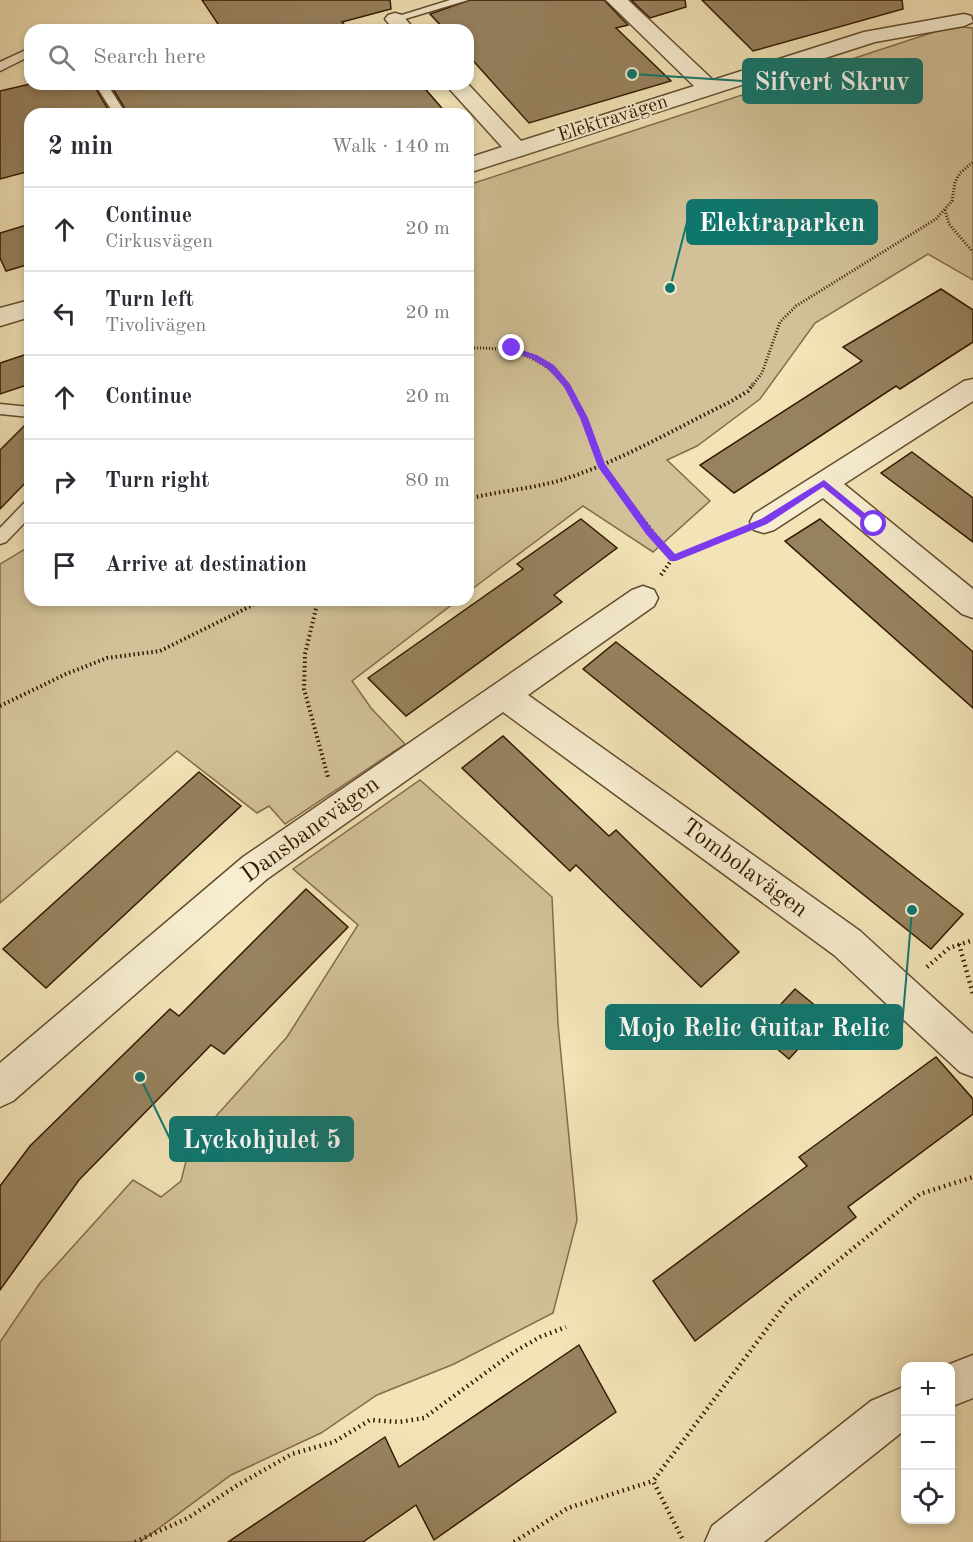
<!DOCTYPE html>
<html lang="en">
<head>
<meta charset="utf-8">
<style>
  body { margin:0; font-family:"Old Standard TT",serif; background:#f7f7f7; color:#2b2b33 }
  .controls { position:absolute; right:18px; bottom:18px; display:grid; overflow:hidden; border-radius:12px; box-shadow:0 3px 9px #0003 }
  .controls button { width:54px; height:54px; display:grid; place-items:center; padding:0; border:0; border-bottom:2px solid #e1e1e2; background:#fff; color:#2b2b33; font:30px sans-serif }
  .stop { position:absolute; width:18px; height:18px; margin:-14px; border:4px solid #7c3aed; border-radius:50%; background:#fff }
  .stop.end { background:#7c3aed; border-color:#fff; box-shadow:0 2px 6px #0008 }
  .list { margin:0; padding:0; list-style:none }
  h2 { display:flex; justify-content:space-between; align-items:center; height:78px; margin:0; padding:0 24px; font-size:26px }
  h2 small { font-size:20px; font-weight:400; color:#7c7c81 }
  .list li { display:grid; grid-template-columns:39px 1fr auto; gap:18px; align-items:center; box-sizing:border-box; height:84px; padding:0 24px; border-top:2px solid #e1e1e2 }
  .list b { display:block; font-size:22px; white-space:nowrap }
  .list p { margin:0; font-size:20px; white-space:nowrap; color:#7c7c81 }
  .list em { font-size:20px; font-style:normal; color:#7c7c81 }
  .icon { flex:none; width:33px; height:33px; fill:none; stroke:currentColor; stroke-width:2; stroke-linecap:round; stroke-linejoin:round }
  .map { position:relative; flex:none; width:973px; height:1542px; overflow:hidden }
  .search { position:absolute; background:#fff; box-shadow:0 3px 9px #0003; left:24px; top:24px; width:450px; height:66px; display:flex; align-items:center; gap:15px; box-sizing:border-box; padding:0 21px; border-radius:18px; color:#7c7c81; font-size:22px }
  .panel { position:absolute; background:#fff; box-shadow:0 3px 9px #0003; left:24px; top:108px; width:450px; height:498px; border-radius:18px }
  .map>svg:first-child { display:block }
  .green { fill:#d2c198; stroke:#836c4c; stroke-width:1.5 }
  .building { fill:#97825f; stroke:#341800; stroke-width:1.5 }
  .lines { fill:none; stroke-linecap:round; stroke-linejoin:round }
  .service-casing { stroke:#644b2e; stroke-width:3 }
  .minor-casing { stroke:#644b2e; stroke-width:3 }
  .path-far2 { stroke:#341800; stroke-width:3; stroke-dasharray:1 2; stroke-linecap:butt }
  .path-far1 { stroke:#341800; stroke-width:4; stroke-dasharray:1.5 3; stroke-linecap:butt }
  .path { stroke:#341800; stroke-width:4.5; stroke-dasharray:1.5 4; stroke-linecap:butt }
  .service { fill:#f7edd0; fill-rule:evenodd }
  .minor { fill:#f7edd0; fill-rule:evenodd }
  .route { fill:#7c3aed }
  .labels { text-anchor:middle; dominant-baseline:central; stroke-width:4.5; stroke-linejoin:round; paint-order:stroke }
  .far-street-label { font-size:20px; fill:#341800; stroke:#f7edd0 }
  .street-label { font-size:24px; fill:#341800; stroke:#f7edd0 }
  .leader { fill:none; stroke:#0f766e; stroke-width:2 }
  .callout-dot { fill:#0f766e; stroke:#f7edd0; stroke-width:2 }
  .callout { fill:#0f766e; stroke:#0f766e; stroke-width:2 }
  .callout-label { font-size:26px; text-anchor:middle; font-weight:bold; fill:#fff }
</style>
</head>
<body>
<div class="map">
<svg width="973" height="1542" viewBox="0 0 973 1542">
  <rect width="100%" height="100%" fill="#f2e4b7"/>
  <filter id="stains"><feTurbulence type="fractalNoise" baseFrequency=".00333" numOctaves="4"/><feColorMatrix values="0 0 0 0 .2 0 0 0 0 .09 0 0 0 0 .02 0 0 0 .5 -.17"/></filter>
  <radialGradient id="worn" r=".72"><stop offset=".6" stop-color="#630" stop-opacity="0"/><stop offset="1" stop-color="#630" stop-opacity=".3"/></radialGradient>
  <!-- green -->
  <g class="green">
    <path d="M963,27L973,28V280L928,254L815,323L760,399L697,446L667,460L710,501L653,552L583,506L468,592V185L940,30Z"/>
    <path d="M30,546V600H458L352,681L371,708L405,744L285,824L269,806L257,813L177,751L0,903V564Z"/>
    <path d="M420,780L552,897L558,1024L577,1220L553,1313L454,1364L377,1395L321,1433L231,1475L140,1542H0V1342L40,1283L133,1180L161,1197L181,1181L190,1145L287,1037L358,925L293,869Z"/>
  </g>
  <!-- building -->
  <g class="building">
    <path d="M202,0H390L391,9L342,22L349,30H222Z"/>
    <path d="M470,0H604L628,25L616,28L671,81L529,123L468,55V30H445L430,14Z"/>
    <path d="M631,0H685L686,7L650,18Z"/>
    <path d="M702,0H902L903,9L753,51Z"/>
    <path d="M30,84H93L111,114H30V171L0,179V91Z"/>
    <path d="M110,84H421L447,114H128Z"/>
    <path d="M30,224V264L6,271L0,258V233Z"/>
    <path d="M941,289L973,310V342L900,389L896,386L734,493L700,465L862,361L843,347Z"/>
    <path d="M30,353V384L0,394V363Z"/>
    <path d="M30,420V478L0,509V450Z"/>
    <path d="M912,452L973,498V542L881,473Z"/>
    <path d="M581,519L617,548L554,595L562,602L406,716L368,678L523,569L517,564Z"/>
    <path d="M820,519L973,652V708L785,541Z"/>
    <path d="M616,642L963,914L931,949L583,669Z"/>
    <path d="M503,736L609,836L616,830L739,952L701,987L576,865L570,871L462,768Z"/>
    <path d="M199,772L241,806L46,988L3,949Z"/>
    <path d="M306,889L348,927L224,1054L211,1045L79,1180L0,1290V1186L30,1146L170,1009L179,1016Z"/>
    <path d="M795,989L828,1016L789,1059L756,1031Z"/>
    <path d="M936,1057L973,1099V1114L848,1207L856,1217L695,1341L653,1281L807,1166L799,1157Z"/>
    <path d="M579,1345L616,1412L434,1540L416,1505L363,1542H228L385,1437L399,1467Z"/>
  </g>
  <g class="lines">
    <!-- service casing -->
    <g class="service-casing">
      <g id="service">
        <path d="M450,0H468L395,22L389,19Z"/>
        <path d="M30,48V56L0,71V62Z"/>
        <path d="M95,84H107L126,114H114Z"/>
        <path d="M0,404L30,407V417L0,414Z"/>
        <path d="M30,501V517L6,542L0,544V528L24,503Z"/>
      </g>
    </g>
    <!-- minor casing -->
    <g class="minor-casing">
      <g id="minor">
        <path d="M606,0H628L713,80L864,32L964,14L971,16L973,22L964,26L875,42L468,173V158L502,147L445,84H468L521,141L694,86Z"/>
        <path d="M395,13L402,15L415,30H394L385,19L388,15Z"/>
        <path d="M30,300V317L0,326V308Z"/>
        <path d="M973,379V401L844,484L973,589V618L962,614L823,498L774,530L764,533L754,530L750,522L754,514L964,381Z"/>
        <path d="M643,586L654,590L658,598L654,606L528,695L860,931L973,1034V1077L960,1072L834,955L503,712L267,879L13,1101L0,1107V1063L243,857L632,590Z"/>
        <path d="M973,1355V1398L950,1407V1366H945Z"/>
        <path d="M906,1386V1429L764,1542H705L712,1526L871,1401Z"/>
      </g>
    </g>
    <!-- path-far2 -->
    <g class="path-far2">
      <path d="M945,210L949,224L973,252"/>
      <path d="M468,348C508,347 540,354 566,386"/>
      <path d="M752,386L762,373L780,322L796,306L936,219L952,201L955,182L960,173L973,162"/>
    </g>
    <!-- path-far1 -->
    <g class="path-far1">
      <path d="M565,384L576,402L605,471L673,558L737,532"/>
      <path d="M468,499C498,491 529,489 558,481C618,463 674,429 730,402L748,391L753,384"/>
      <path d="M661,575L673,558"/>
      <path d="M318,600L305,654L304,689L328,777"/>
      <path d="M0,706L66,674L107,658L160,651L263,600"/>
    </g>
    <!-- path -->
    <g class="path">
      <path d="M959,944L973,994"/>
      <path d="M927,967L949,948L973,940"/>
      <path d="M682,1538L653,1481L787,1302L920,1194L973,1177"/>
      <path d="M135,1542L188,1518L236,1486L292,1454L334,1442L370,1420L399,1422L424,1418L514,1352L540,1337L566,1327"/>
      <path d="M514,1542L568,1508L653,1481"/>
    </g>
    <!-- service -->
    <use href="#service" class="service"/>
    <!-- minor -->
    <use href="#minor" class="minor"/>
  </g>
  <!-- route -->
  <path class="route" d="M509,346L537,355L554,365L570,384L588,418L605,464L652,529L675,554L761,519L824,480L878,524L877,526H871L823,487L767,524L676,561H670L646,534L598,467L580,418L564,387L548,369L532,359L509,350Z"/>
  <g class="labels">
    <!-- far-street labels -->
    <g class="far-street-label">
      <text transform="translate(613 119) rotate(-18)">Elektravägen</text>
    </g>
    <!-- street labels -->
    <g class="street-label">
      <text transform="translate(311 830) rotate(-36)">Dansbanevägen</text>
      <text transform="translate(744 869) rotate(36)">Tombolavägen</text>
    </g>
  </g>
  <!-- callouts -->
  <path class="leader" d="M632 74L743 81M670 288L687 222M912 910L902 1027M140 1077L170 1139"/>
  <g class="callout-dot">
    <circle cx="632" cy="74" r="6"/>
    <circle cx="670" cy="288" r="6"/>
    <circle cx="912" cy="910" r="6"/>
    <circle cx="140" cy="1077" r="6"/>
  </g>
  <g class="callout">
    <rect x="743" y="59" width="179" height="44" rx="6"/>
    <rect x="687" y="200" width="190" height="44" rx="6"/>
    <rect x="606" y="1005" width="296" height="44" rx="6"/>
    <rect x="170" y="1117" width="183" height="44" rx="6"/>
  </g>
  <g class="callout-label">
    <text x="832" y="90">Sifvert Skruv</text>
    <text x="782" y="231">Elektraparken</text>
    <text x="754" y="1036">Mojo Relic Guitar Relic</text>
    <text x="262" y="1148">Lyckohjulet 5</text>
  </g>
  <rect width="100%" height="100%" filter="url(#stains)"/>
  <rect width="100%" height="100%" fill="url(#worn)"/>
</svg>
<div class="controls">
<button>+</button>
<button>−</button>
<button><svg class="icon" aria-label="locate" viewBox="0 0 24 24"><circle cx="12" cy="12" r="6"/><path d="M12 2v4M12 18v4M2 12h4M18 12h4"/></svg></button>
</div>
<div class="stop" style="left:874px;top:524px"></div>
<div class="stop end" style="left:512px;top:348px"></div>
<div class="search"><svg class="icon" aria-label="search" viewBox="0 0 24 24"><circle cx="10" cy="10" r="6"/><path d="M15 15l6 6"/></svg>Search here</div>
<section class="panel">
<h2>2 min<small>Walk · 140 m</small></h2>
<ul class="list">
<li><svg class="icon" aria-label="ahead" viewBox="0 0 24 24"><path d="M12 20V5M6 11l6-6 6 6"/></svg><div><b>Continue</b><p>Cirkusvägen</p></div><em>20 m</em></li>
<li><svg class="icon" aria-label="left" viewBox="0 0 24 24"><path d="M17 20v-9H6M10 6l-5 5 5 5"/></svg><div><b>Turn left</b><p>Tivolivägen</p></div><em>20 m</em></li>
<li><svg class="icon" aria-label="ahead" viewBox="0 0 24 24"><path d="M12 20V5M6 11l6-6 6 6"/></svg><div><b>Continue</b></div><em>20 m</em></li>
<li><svg class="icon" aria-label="right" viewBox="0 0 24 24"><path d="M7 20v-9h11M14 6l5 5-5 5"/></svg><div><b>Turn right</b></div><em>80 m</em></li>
<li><svg class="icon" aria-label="arrive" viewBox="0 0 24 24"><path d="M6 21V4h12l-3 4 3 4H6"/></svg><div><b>Arrive at destination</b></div></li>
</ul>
</section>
</div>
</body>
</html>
